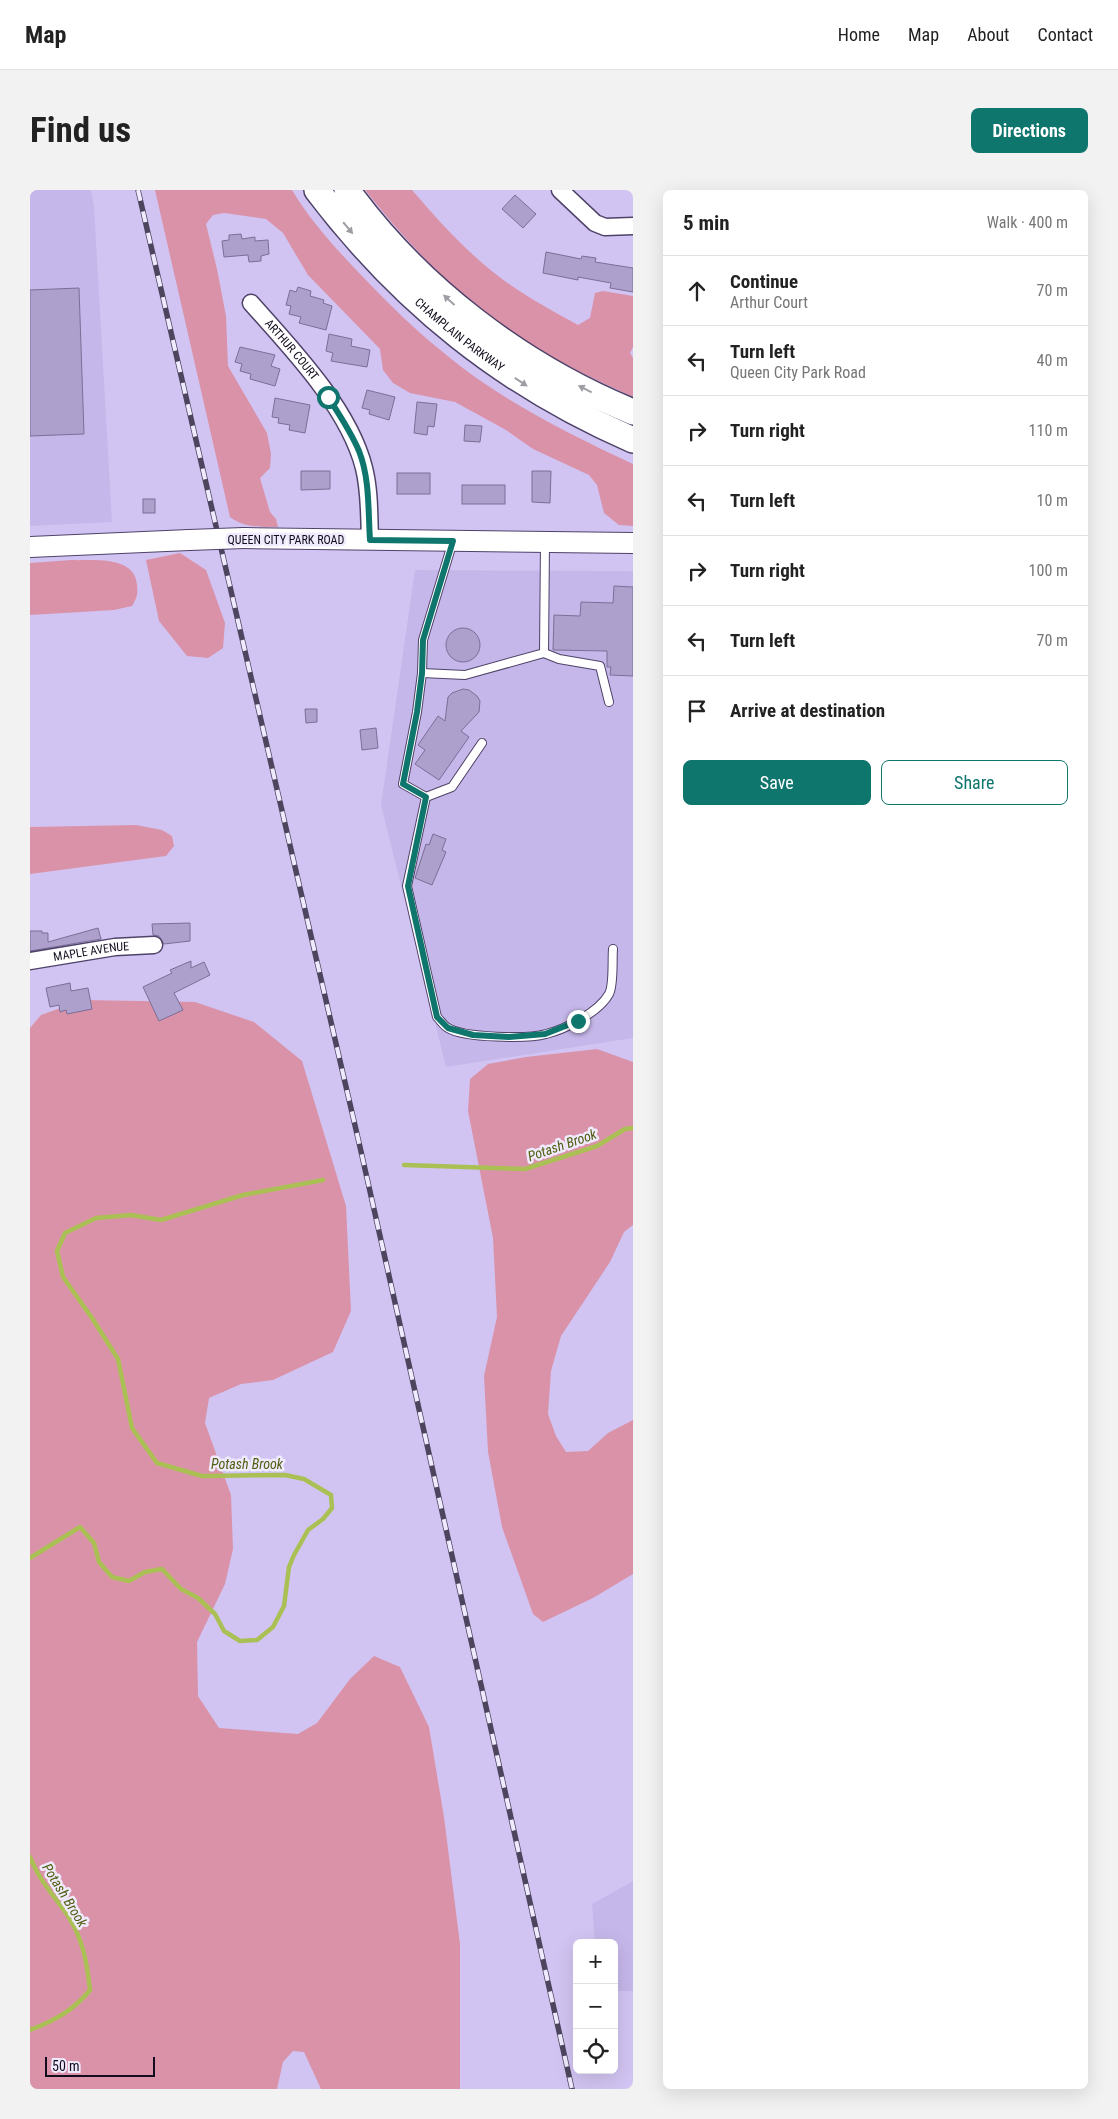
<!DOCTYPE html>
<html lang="en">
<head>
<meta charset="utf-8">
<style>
  body { margin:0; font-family:"Roboto Condensed",sans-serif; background:#f2f2f2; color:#222 }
  .controls { position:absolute; right:15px; bottom:15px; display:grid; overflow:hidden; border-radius:8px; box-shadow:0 5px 20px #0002 }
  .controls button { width:45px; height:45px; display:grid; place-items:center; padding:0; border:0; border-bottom:1px solid #e0e0e0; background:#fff; color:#222; font:25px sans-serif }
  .scale { position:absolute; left:15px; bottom:12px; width:110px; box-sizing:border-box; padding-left:5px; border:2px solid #120c1c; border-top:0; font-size:14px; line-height:18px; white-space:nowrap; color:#120c1c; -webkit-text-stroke:4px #efeafd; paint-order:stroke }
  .stop { position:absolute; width:15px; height:15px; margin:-11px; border:4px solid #0f766e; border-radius:50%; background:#fff }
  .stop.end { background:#0f766e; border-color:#fff; box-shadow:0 1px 5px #0008 }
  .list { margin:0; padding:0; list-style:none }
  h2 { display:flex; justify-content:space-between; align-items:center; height:65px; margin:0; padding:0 20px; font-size:21px }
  h2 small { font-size:16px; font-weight:400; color:#767676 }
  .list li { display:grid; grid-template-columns:32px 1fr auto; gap:15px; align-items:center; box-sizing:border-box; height:70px; padding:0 20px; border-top:1px solid #e0e0e0 }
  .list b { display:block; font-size:19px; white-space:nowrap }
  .list p { margin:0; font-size:16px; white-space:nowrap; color:#767676 }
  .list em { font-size:16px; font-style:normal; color:#767676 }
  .actions { display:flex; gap:10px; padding:15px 20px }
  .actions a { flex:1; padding:11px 0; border:1px solid #0f766e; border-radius:8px; text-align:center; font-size:18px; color:#0f766e }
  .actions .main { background:#0f766e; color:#fff }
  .icon { flex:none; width:28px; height:28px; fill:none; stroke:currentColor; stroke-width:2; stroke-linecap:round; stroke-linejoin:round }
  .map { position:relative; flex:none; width:603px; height:1899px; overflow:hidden; border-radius:8px }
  header { display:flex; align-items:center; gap:30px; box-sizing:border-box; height:70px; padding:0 25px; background:#fff; border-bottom:1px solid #e0e0e0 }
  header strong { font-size:24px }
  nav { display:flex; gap:28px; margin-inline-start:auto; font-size:18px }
  .intro { display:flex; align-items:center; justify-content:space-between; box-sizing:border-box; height:120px; padding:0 30px }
  h1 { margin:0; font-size:35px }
  .button { padding:12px 22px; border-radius:8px; background:#0f766e; color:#fff; font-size:18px; font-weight:700 }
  main { display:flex; gap:30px; padding:0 30px }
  aside { flex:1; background:#fff; border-radius:8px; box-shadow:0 5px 20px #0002 }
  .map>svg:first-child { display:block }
  .built { fill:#c6b7ea }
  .green { fill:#da92a9 }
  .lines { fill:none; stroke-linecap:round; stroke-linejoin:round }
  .stream { stroke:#abc054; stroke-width:4.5 }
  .building { fill:#aea0cc; stroke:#7b6e97 }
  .service-casing { stroke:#4e4268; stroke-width:10 }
  .minor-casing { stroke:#4e4268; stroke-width:19 }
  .tertiary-casing { stroke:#4e4268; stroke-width:22 }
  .primary-casing { stroke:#4e4268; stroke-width:28 }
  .service { stroke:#fff; stroke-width:8 }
  .minor { stroke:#fff; stroke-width:16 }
  .tertiary { stroke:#fff; stroke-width:20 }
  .primary { stroke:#fff; stroke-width:25 }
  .rail-casing { stroke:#4d455e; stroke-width:5.5 }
  .rail { stroke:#efeafd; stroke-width:4; stroke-dasharray:11; stroke-linecap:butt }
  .tertiary-bridge-casing { stroke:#4e4268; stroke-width:22; stroke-linecap:butt }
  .tertiary-bridge { stroke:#fff; stroke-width:20 }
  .oneway { fill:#a09ea4 }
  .route { stroke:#0f766e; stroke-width:6 }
  .labels { text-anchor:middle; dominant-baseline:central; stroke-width:5; stroke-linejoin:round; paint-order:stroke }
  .street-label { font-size:12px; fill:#120c1c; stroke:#efeafd }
  .water-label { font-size:14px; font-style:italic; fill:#515d0e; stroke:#efeafd }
</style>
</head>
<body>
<header>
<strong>Map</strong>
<nav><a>Home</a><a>Map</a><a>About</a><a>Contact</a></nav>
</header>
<div class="intro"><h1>Find us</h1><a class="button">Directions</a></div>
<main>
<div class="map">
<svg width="603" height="1899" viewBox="0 0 603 1899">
  <rect width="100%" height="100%" fill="#d2c4f2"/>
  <!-- built -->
  <g class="built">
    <path d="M0,0H61L64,16L82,332L0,336Z"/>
    <path d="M385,380L603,381V848L416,877L351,615Z"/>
    <path d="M603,1691V1801H584V1753H565L562,1714Z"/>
  </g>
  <!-- green -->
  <g class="green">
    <path d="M125,0H262C281,32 308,61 334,88C359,114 385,140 414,163C470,210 537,243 603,274V336L589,335L574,323L567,295L559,285L503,259L476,240L425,212L380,203L363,193L353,180L350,159L278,85L253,43L236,29L194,23L183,25L176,34L187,79L196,126L198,176L237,243L241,264L240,278L230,288L240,322L246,329L248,337C230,337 215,338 200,327Z"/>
    <path d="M335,0H382C407,29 433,58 463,82C489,103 519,119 548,135L560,128L565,103L573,101L603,106V157L600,163L603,168V207C566,190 529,173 495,151C432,112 381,58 335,0Z"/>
    <path d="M150,363L176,380L195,433L193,458L178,468L157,466L129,431L116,370Z"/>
    <path d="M41,370C62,371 105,365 107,395C108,404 107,408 102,416L84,420L0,425V373Z"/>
    <path d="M106,635L132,640L142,646L144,656L136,666L0,684V637Z"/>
    <path d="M53,810L165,812L224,832L272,871L316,1016L321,1121L303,1162L243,1190L211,1194L179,1208L175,1233L201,1305L203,1359L195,1394L167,1452L168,1506L189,1538L268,1544L287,1533L320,1489L344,1466L370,1477L399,1537L414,1627L430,1754V1899H291L274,1862L263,1861L253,1872L247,1899H0V838L11,825Z"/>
    <path d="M567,859L603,872V1035L594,1042L580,1072L531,1146L521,1181L518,1224L526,1246L536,1262L558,1261L578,1243L603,1230V1384L563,1408L513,1432L503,1424L472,1337L458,1262L454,1186L467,1127L463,1048L438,921L440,889L458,874L496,867Z"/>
  </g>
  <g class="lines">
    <!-- stream -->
    <g class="stream">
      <path d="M374,975L495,979L567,956L595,939L603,938"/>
      <path d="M0,1368L50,1337L64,1353L69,1372L82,1387L99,1391L115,1382L132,1379L151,1399L168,1408L185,1424L194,1441L210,1451L227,1450L243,1437L254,1416L259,1377L264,1365L278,1340L293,1329L302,1318L301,1305L274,1289L255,1285L172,1286L127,1273L102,1238L88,1169L62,1128L33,1087L27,1061L35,1043L66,1028L101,1025L131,1030L213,1005L293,990"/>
      <path d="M0,1667C10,1692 23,1704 38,1726C53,1749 57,1773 60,1800C44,1820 24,1831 0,1840"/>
    </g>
  </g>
  <!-- building -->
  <g class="building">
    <path d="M485,5L506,24L493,38L472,19Z"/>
    <path d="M211,44L212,49L225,47V51L238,50L239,64L231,66V71L219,72L218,65L194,67L192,51L199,50V45Z"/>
    <path d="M516,62L551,69L552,66L566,68L565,72L603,78V102L580,98L581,93L548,87V90L513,83Z"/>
    <path d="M268,97L281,101L280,106L294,110L293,113L302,116L296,140L269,133L271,127L259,124L261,116L256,115L260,100L266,102Z"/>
    <path d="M49,98L54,244L0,246V100Z"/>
    <path d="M299,144L322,149L321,156L340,160L337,177L301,171L303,163L296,161Z"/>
    <path d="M210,157L245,165L241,176L250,179L245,196L220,189L221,184L210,181L212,174L205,172Z"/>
    <path d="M337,200L365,207L359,230L339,224L340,220L332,218Z"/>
    <path d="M245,208L280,215L275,243L259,240L260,235L248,233L249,228L242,227Z"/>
    <path d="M387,212L407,214L404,237L398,236L397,245L384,243Z"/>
    <path d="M435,235L452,236L450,252L434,251Z"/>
    <path d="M271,281H300V299L271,300Z"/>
    <path d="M502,281H521L520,313L502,312Z"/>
    <rect x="367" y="283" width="33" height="21"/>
    <rect x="432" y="295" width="43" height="19"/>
    <rect x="113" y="309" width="12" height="14"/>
    <path d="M584,396L603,397V486L580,485L581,477H577V461L523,460L524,425L550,426L551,412L583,413Z"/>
    <circle cx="433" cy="455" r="17"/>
    <path d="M433,499L439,500L447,506L450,511L449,522L431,541L439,547L409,590L385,574L395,560L388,555L408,526L415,531L418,507L422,503Z"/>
    <path d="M275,519H287V532L276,533Z"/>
    <path d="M346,538L348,558L332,560L330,540Z"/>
    <path d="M403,644L416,649L412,660L416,662L402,695L385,688L396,654L399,655Z"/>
    <path d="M160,733V751L134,754L129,746L123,745L122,734Z"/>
    <path d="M68,738L71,749L0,761V741H12V743H18V752Z"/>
    <path d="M161,771V778L174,772L180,785L144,803L153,820L129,831L113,797L142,783L140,780Z"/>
    <path d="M40,793L41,801L58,798L62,819L37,824L36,820L30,822L29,815L20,817L16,798Z"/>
  </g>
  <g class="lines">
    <!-- service casing -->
    <g class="service-casing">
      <g id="service">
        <path d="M423,351L393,450L392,483L387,522L373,594L396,607L377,696L407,827C411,831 414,836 418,838C434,848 498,849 516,844C536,839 569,822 579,804C584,795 582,770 583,759"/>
        <path d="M514,463L529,469L570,476L579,512"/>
        <path d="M392,483L435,485L514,463L515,352"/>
        <path d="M396,607L422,597L452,553"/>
      </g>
    </g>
    <!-- minor casing -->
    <g class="minor-casing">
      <g id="minor">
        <path d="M530,0L565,33L575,37L603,36"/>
        <path id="s1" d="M221,113C261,158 319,218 334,278C340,302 339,326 340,350"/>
        <path id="s2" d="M0,771L85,757L124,755"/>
      </g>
    </g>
    <!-- tertiary casing -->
    <g class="tertiary-casing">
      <g id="tertiary">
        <path d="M214,348L603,353"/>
        <path d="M0,357L159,350"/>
      </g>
    </g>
    <!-- primary casing -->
    <g class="primary-casing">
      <g id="primary">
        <path id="s3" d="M287,0C372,112 474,194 603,250"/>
        <path d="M317,0C388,98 491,176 603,222"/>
      </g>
    </g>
    <!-- service -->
    <use href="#service" class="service"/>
    <!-- minor -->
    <use href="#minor" class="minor"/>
    <!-- tertiary -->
    <use href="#tertiary" class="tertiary"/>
    <!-- primary -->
    <use href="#primary" class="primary"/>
    <!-- rail casing -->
    <g class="rail-casing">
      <path id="rail" d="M108,0L330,957L542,1899"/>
    </g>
    <!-- rail -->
    <use href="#rail" class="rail"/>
    <!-- tertiary-bridge casing -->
    <g class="tertiary-bridge-casing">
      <path id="tertiary-bridge" d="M159,350L214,348"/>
    </g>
    <!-- tertiary-bridge -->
    <use href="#tertiary-bridge" class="tertiary-bridge"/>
  </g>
  <!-- one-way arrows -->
  <defs><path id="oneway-solid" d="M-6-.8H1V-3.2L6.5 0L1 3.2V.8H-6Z" transform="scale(1.25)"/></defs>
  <g class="oneway">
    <use href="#oneway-solid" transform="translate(318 38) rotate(50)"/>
    <use href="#oneway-solid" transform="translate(419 110) rotate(-138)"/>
    <use href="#oneway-solid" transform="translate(491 192) rotate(33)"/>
    <use href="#oneway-solid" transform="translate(555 199) rotate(-153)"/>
  </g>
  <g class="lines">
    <!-- route -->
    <path class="route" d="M298,207C309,224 321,242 329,261C340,289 338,321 340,350L423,351L393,450L392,483L387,522L373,594L396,607L378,696L407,827L418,838L443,845L479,847L515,844L548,831"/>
  </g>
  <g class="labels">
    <!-- street labels -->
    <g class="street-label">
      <text stroke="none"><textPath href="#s3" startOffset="204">CHAMPLAIN PARKWAY</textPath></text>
      <text stroke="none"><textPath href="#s1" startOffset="62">ARTHUR COURT</textPath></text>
      <text x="256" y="350">QUEEN CITY PARK ROAD</text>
      <text stroke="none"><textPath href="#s2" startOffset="62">MAPLE AVENUE</textPath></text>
    </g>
    <!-- water labels -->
    <g class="water-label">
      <text transform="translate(532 955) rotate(-19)">Potash Brook</text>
      <text x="217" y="1274">Potash Brook</text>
      <text transform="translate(35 1705) rotate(58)">Potash Brook</text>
    </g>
  </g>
</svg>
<div class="controls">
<button>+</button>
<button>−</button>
<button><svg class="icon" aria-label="locate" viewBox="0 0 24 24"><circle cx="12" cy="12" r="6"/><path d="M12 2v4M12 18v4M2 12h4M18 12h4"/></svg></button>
</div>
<div class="scale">50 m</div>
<div class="stop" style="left:298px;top:207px"></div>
<div class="stop end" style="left:548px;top:831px"></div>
</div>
<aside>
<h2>5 min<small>Walk · 400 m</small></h2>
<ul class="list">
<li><svg class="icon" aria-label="ahead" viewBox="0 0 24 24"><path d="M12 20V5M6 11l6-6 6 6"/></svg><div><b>Continue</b><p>Arthur Court</p></div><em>70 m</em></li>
<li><svg class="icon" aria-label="left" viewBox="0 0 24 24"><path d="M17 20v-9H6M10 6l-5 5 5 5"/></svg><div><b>Turn left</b><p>Queen City Park Road</p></div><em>40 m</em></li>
<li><svg class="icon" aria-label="right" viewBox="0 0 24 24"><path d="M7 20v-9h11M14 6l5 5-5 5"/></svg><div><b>Turn right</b></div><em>110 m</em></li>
<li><svg class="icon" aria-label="left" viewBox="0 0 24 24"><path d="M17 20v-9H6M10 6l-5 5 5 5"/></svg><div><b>Turn left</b></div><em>10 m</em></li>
<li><svg class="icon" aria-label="right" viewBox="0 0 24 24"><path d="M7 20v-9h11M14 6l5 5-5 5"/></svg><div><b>Turn right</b></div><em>100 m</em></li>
<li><svg class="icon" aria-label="left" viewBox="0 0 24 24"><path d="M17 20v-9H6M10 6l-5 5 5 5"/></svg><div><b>Turn left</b></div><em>70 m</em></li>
<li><svg class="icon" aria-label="arrive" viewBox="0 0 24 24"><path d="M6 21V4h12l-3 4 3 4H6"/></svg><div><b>Arrive at destination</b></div></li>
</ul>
<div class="actions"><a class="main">Save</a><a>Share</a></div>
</aside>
</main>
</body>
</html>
